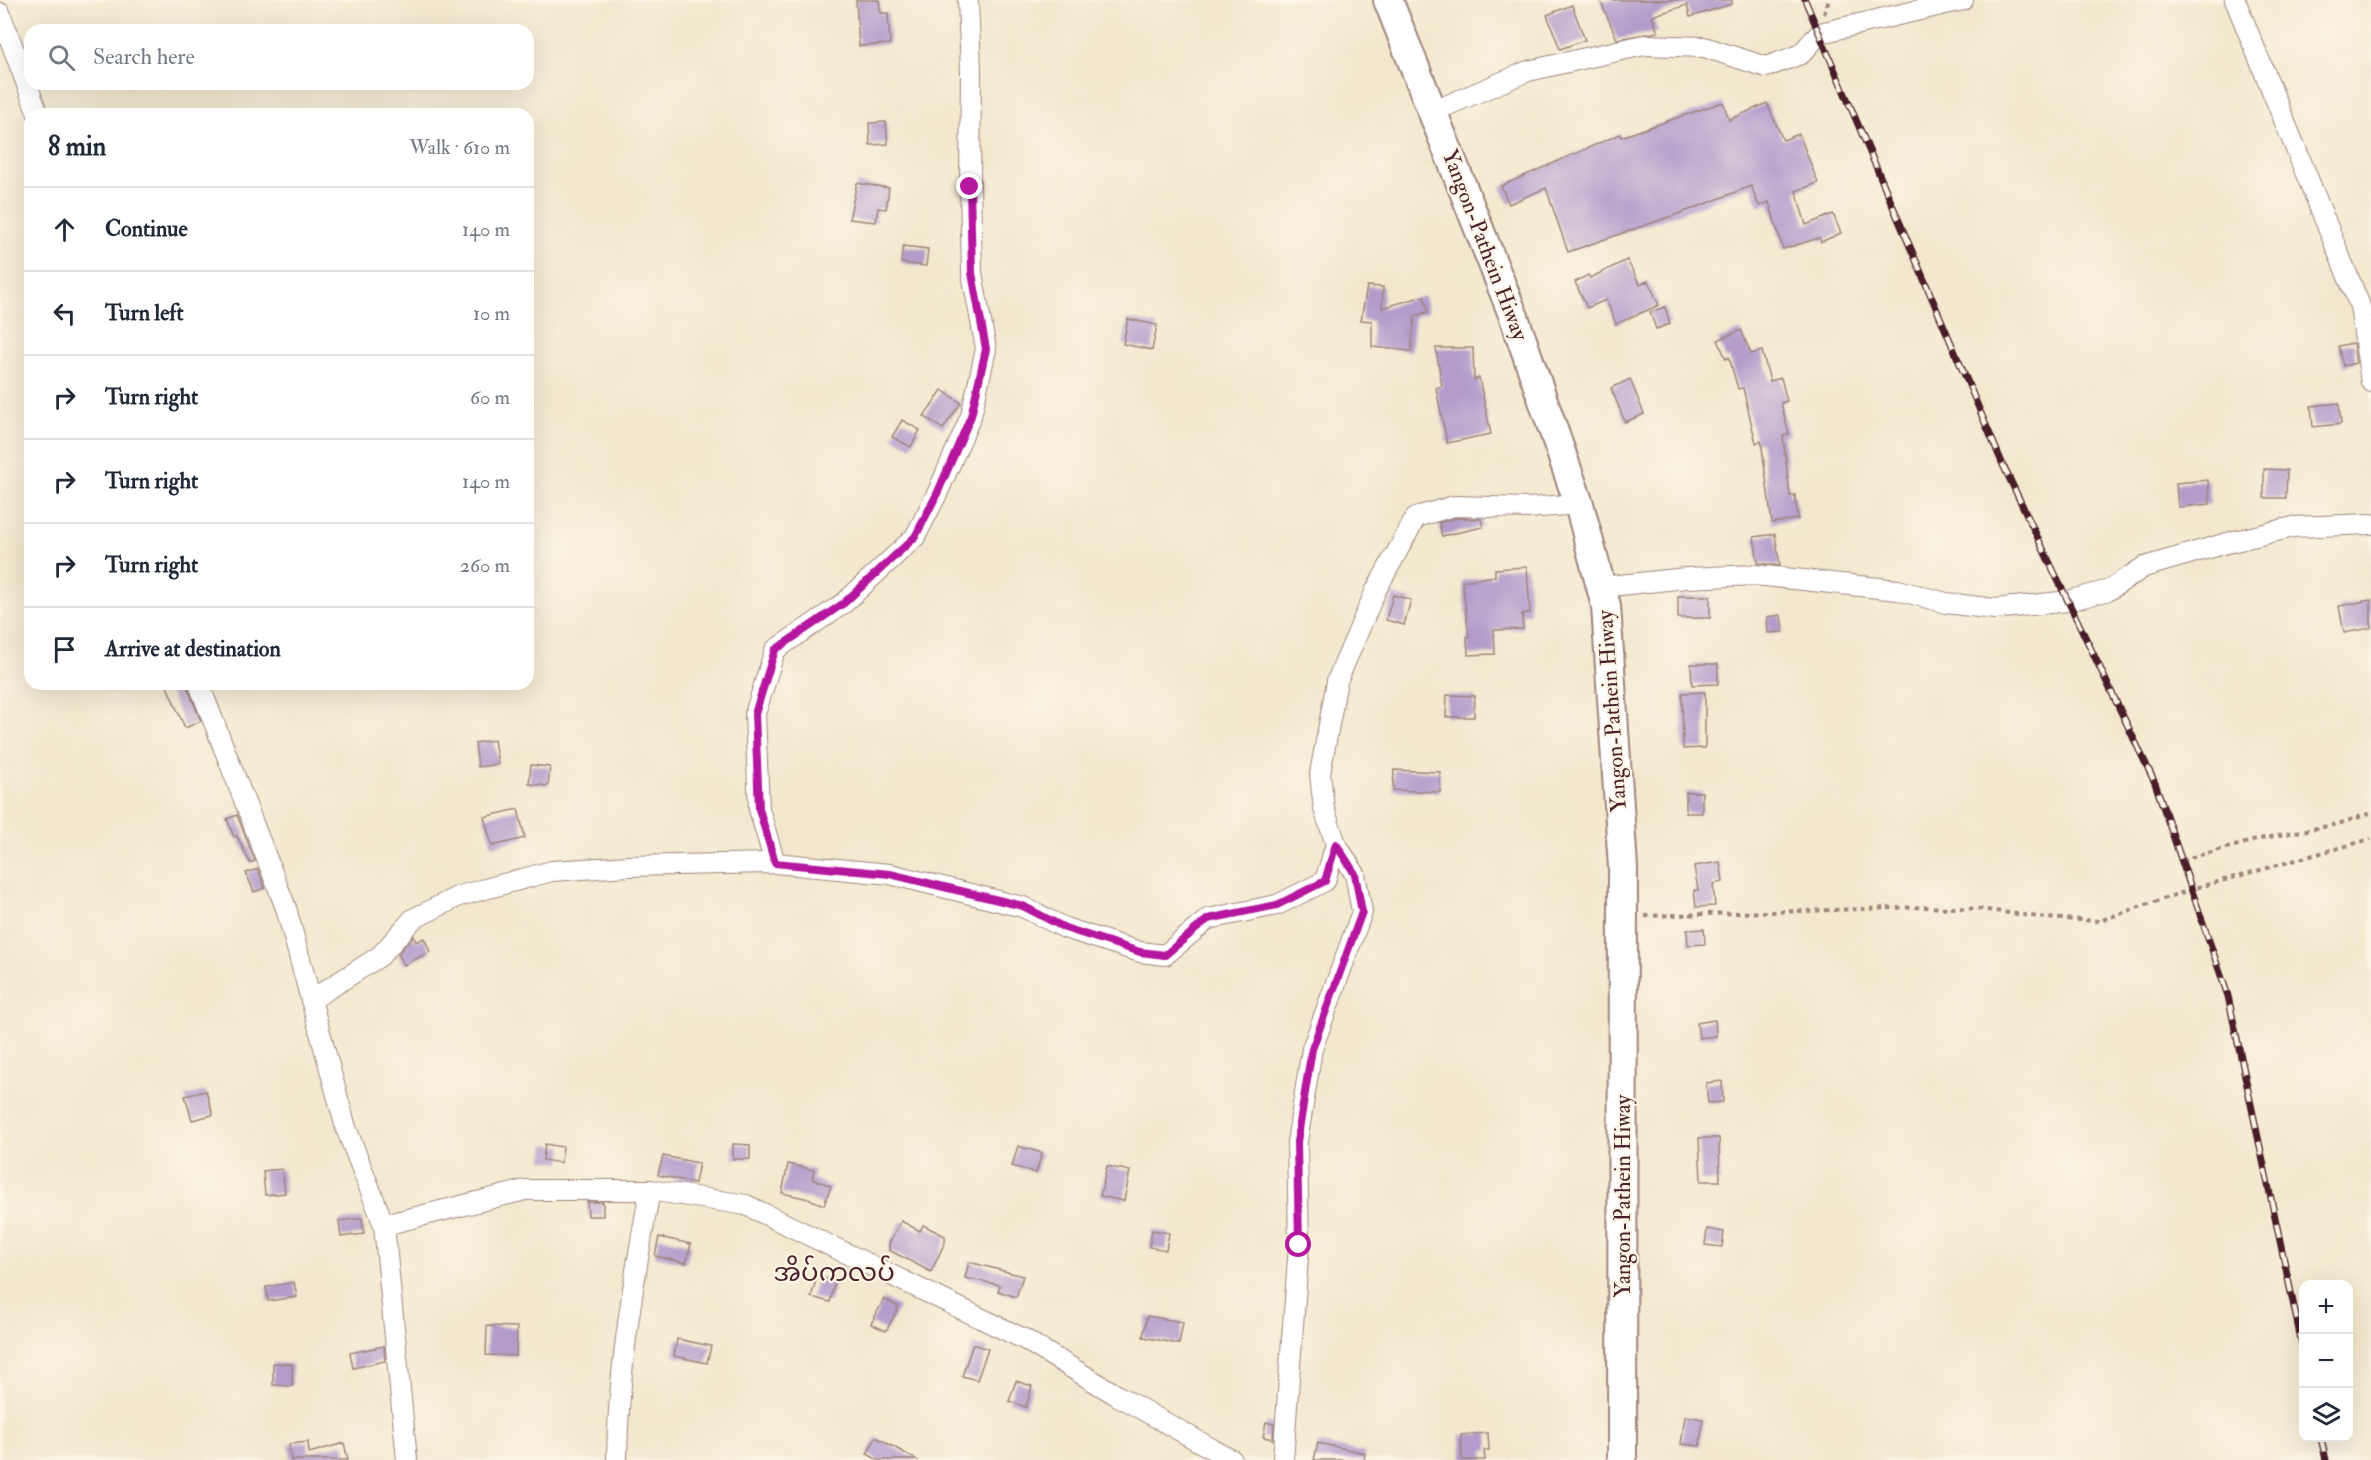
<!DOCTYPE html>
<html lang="en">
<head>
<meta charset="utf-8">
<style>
  body { margin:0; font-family:"IM FELL Double Pica","Noto Sans Myanmar",serif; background:#f2f2f3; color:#1f2937 }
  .controls { position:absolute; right:18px; bottom:18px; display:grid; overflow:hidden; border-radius:12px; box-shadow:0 6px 24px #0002 }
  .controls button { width:54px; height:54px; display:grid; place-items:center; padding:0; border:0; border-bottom:2px solid #e0e1e3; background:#fff; color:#1f2937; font:30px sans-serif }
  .stop { position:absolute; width:18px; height:18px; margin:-14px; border:4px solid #b5179e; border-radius:50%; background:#fff }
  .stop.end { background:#b5179e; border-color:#fff; box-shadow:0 2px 6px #0008 }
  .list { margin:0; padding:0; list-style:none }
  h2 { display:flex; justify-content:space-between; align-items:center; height:78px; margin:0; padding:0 24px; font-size:26px }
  h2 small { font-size:20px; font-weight:400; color:#747a83 }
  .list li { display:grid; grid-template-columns:39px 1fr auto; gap:18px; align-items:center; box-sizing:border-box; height:84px; padding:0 24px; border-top:2px solid #e0e1e3 }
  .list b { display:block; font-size:22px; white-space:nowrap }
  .list em { font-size:20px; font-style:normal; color:#747a83 }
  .icon { flex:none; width:33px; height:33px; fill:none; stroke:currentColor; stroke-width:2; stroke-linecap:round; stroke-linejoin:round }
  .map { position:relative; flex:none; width:2371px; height:1460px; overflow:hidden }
  .search { position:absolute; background:#fff; box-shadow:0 6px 24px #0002; left:24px; top:24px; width:510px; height:66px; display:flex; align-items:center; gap:15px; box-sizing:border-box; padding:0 21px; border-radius:18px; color:#747a83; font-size:22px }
  .panel { position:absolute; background:#fff; box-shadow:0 6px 24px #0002; left:24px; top:108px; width:510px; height:582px; border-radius:18px }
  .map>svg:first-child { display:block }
  .building { fill:#b39ccc }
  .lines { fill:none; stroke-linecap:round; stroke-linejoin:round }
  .minor-casing { stroke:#9e847c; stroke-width:22 }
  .highway-casing { stroke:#9e847c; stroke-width:32 }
  .path { stroke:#9e847c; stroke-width:4; stroke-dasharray:4.5 4.5; stroke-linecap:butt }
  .minor { stroke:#fff; stroke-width:20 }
  .highway { stroke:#fff; stroke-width:28 }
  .rail-casing { stroke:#4a1f2b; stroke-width:7 }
  .rail { stroke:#fcf5e5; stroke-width:4.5; stroke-dasharray:14; stroke-linecap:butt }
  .route { stroke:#b5179e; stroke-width:8 }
  .labels { text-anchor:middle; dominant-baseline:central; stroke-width:4.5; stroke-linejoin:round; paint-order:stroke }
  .street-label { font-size:22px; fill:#4a1f2b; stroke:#fcf5e5 }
  .quarter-label { font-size:26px; fill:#4a1f2b; stroke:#fcf5e5 }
</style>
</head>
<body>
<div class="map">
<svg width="2371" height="1460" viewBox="0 0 2371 1460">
  <rect width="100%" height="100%" fill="#fcf5e5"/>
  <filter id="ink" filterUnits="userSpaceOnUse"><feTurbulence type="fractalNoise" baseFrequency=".0167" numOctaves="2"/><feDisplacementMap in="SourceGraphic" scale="12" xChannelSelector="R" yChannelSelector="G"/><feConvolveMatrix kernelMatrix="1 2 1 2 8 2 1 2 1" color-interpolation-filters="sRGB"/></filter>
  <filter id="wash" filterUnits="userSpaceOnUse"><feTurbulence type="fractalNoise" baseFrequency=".008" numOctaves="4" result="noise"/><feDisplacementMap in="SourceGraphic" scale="24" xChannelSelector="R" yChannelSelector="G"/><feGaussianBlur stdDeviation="1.35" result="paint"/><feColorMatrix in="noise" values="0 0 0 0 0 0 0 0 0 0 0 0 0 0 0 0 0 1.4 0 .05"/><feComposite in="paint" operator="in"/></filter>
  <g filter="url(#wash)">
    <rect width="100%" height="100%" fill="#f3e8cd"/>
    <g id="blocks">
      <!-- building -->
      <g class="building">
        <path d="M856,0H879L881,13H888L890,44L859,46Z"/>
        <path d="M1600,0H1732V4L1690,17L1687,5L1652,16L1658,32L1617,39Z"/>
        <path d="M1572,5L1585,40L1560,49L1547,15Z"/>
        <path d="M1723,102L1729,120L1767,103L1783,140L1799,134L1818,183L1796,191L1806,225L1833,214L1841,233L1821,242L1819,238L1783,249L1769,202L1759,206L1751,186L1695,208L1568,252L1546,188L1509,204L1501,186L1620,134L1621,137Z"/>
        <path d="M886,122L888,144L870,145L869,123Z"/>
        <path d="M857,183L889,188L886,209L878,208L876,222L849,219Z"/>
        <path d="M903,246L928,249L926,266L901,263Z"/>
        <path d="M1627,260L1640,285L1648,281L1659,305L1616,324L1606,300L1587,308L1575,282L1588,275L1590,278Z"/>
        <path d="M1367,286L1383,287L1382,308L1424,296L1428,312L1415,316L1411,351L1372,347V321L1361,320Z"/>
        <path d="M1665,307L1670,324L1656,329L1650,312Z"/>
        <path d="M1128,319L1157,325L1152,350L1123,344Z"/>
        <path d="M1741,330L1751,354L1762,351L1770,381L1781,378L1787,401L1781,403L1789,434L1783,436L1790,496L1795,495L1798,519L1772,523L1761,441L1756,443L1743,388L1738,389L1729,357L1726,359L1718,340Z"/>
        <path d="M2353,343L2356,363L2343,366L2338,346Z"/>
        <path d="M1436,348H1473L1474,380L1479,378L1491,434L1447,443L1436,388L1442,386Z"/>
        <path d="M1630,379L1644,414L1625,422L1611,388Z"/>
        <path d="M942,390L961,403L943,429L924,416Z"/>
        <path d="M2339,403L2341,424L2313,427L2311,406Z"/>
        <path d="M902,420L920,430L911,447L892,437Z"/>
        <path d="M2264,469L2287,470L2286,498H2264Z"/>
        <path d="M2208,480L2210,504L2178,507L2176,483Z"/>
        <path d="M1456,518L1481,519L1483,527L1442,536L1439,523Z"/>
        <path d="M1775,534L1780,566L1758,563L1754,537Z"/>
        <path d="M1527,567L1530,613L1522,614L1523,629L1494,630L1495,654L1468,655L1467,637L1469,636L1462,581L1495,576V569Z"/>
        <path d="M1393,595L1411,600L1404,625L1386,620Z"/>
        <rect x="1678" y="596" width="32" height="22"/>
        <path d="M2371,600V628L2344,633L2339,606Z"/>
        <path d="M1781,615L1783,632L1768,633L1767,617Z"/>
        <path d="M1691,664H1718V684L1692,685Z"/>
        <path d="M166,684H186L201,721L185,728Z"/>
        <path d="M1705,692V748L1683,749L1682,693Z"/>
        <path d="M1447,695L1475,696L1474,717H1446Z"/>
        <path d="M494,740L498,764L478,767L475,743Z"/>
        <path d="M531,765L550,767L548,786L529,784Z"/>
        <path d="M1394,770L1440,772V792L1393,790Z"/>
        <rect x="1686" y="792" width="16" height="21"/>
        <path d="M518,809L525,838L492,846L484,817Z"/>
        <path d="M237,815L255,861L250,863L237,836L234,837L227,819Z"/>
        <path d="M1720,862L1723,882L1713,884L1715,906L1696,907L1694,890H1698L1694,866Z"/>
        <path d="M258,869L265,888L254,892L246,873Z"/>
        <path d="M1704,929L1705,944L1688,945L1687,930Z"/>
        <path d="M414,936L416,942L424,938L430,952L404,965L398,953Z"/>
        <path d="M1715,1020L1716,1036L1699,1038L1697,1023Z"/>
        <path d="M1722,1081L1723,1102L1708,1103L1706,1083Z"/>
        <path d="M206,1091L213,1115L192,1120L185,1096Z"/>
        <path d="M1699,1138H1719L1720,1181H1701Z"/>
        <path d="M545,1144L563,1147L561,1163L543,1160Z"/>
        <path d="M733,1144L750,1145V1159H733Z"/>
        <path d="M1018,1146L1042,1153L1036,1173L1012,1166Z"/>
        <path d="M663,1156L699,1163L695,1183L658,1175Z"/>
        <path d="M788,1164L814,1170L812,1179L831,1186L824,1205L809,1199L782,1193Z"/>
        <path d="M1107,1166L1130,1171L1124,1201L1100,1196Z"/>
        <path d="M282,1169L285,1193L265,1195L263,1171Z"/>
        <path d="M587,1202H603V1216H588Z"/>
        <path d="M362,1218L364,1234L341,1237L339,1221Z"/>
        <path d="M901,1221L920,1231L923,1225L945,1236V1242L931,1272L889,1250V1244Z"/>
        <path d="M1707,1229L1724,1232L1722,1247L1705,1245Z"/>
        <path d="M1152,1230L1169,1233L1166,1250L1149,1247Z"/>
        <path d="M659,1237L691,1244L686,1263L655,1256Z"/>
        <path d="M969,1262L1023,1276L1016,1297L998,1291L1000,1285L965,1278Z"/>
        <path d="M817,1277L835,1282L830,1302L811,1297Z"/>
        <path d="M294,1282L297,1297L268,1301L266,1287Z"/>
        <path d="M884,1299L899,1307L886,1331L871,1324Z"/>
        <path d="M1147,1316L1183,1322L1179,1344L1143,1337Z"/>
        <path d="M487,1326L517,1327L516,1356L486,1355Z"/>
        <path d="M677,1339L711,1346L707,1363L674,1356Z"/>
        <path d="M973,1344L988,1349L977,1380L962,1376Z"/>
        <path d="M384,1346L385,1361L353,1368L350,1353Z"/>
        <path d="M273,1363L292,1364V1386L273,1385Z"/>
        <path d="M1016,1381L1032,1386L1026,1407L1009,1401Z"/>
        <path d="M1685,1416L1703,1419L1700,1446L1681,1444Z"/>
        <path d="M1266,1422L1274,1424L1273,1439L1263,1437Z"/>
        <path d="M1488,1433L1489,1450H1484L1485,1460H1462L1461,1435Z"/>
        <path d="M876,1437L917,1460H878L867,1454Z"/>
        <path d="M308,1442L309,1453L344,1443L348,1460H291L289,1444Z"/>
        <path d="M1318,1443L1365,1453L1364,1460H1314Z"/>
      </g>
    </g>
  </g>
  <g filter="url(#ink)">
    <use href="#blocks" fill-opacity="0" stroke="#9e847c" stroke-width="1.5"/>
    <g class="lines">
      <!-- minor casing -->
      <g class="minor-casing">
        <g id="minor">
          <path d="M2235,0L2360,306L2371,382"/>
          <path d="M0,13L38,114"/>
          <path d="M1434,111L1528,71L1644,45L1704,47L1766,67L1801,54L1820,33L1963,0"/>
          <path d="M1601,587L1686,578L1755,575L1898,590L1946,603L1995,609L2068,601L2109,590L2144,567L2227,543L2293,527L2371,524"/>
          <path d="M199,684L286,908L346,1128L384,1225L407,1460"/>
          <path d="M775,863L759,809L755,714L775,650L844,603L915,537L937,494L971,416L986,349L972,273L970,187L971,71L968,0"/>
          <path d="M311,1000L380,956L413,919L459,896L552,871L629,866L775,863L890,874L1023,907L1065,928L1140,952L1165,955L1208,919L1277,905L1325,881L1336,844L1324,809L1320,774L1337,681L1376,590L1416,517L1454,506L1528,508L1579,504"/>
          <path d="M384,1225L525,1190H650L746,1205L1024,1339L1118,1396L1232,1460"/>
          <path d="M617,1460C618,1369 634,1279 650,1190"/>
          <path d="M1283,1460L1299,1245L1297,1142L1312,1049L1362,912L1355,874L1336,844"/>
        </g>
      </g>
      <!-- highway casing -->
      <g class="highway-casing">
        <path id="highway" d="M1388,0L1514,317L1579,504L1606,606L1623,868L1622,1460"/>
      </g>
      <!-- path -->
      <g class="path">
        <path d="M1824,14L1829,0"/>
        <path d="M2182,860L2264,838L2338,824L2371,813"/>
        <path d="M1645,916L1924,907L1980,909L2046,918L2099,921L2192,889L2371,839"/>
      </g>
      <!-- minor -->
      <use href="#minor" class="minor"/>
      <!-- highway -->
      <use href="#highway" class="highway"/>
      <!-- rail casing -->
      <g class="rail-casing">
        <g id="rail">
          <path d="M1805,0L2003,465L2155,783L2228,996L2304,1354"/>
          <path d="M2321,1438L2326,1460"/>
        </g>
      </g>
      <!-- rail -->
      <use href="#rail" class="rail"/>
    </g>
  </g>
  <g class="lines" filter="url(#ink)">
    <!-- route -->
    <path class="route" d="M970,187L972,273L986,349L971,416L937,494L915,537L844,603L775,650L755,714L759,809L775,863L890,874L1023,906L1065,928L1140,952L1165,955L1208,919L1277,905L1325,881L1336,844L1355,874L1362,912L1312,1049L1297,1142L1299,1245"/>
  </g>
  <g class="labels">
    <!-- street labels -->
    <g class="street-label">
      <text transform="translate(1485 245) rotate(69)">Yangon-Pathein Hiway</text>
      <text transform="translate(1612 711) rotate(-94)">Yangon-Pathein Hiway</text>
      <text transform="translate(1623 1196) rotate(-90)">Yangon-Pathein Hiway</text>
    </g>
    <!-- quarter labels -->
    <g class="quarter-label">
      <text x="834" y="1273">အိပ်ကလပ်</text>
    </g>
  </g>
</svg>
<div class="controls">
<button>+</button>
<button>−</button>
<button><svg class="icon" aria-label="layers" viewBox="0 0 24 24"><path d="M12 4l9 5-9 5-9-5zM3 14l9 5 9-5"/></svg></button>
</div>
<div class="stop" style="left:1299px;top:1245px"></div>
<div class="stop end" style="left:970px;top:187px"></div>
<div class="search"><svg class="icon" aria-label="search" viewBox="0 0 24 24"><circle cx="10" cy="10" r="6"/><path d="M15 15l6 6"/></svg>Search here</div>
<section class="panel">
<h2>8 min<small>Walk · 610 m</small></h2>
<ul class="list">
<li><svg class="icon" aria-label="ahead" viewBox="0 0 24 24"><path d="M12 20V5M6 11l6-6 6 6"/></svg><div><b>Continue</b></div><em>140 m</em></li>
<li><svg class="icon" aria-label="left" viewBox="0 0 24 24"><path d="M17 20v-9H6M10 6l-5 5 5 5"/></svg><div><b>Turn left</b></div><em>10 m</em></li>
<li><svg class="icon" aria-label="right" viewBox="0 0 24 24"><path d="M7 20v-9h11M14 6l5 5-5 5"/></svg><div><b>Turn right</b></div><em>60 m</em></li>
<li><svg class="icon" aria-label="right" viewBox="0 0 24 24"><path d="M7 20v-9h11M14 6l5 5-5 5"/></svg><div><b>Turn right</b></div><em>140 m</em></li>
<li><svg class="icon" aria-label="right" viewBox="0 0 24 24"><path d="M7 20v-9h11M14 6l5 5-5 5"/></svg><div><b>Turn right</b></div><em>260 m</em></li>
<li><svg class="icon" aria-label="arrive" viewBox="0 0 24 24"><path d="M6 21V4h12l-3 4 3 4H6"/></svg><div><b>Arrive at destination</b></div></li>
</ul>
</section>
</div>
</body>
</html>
